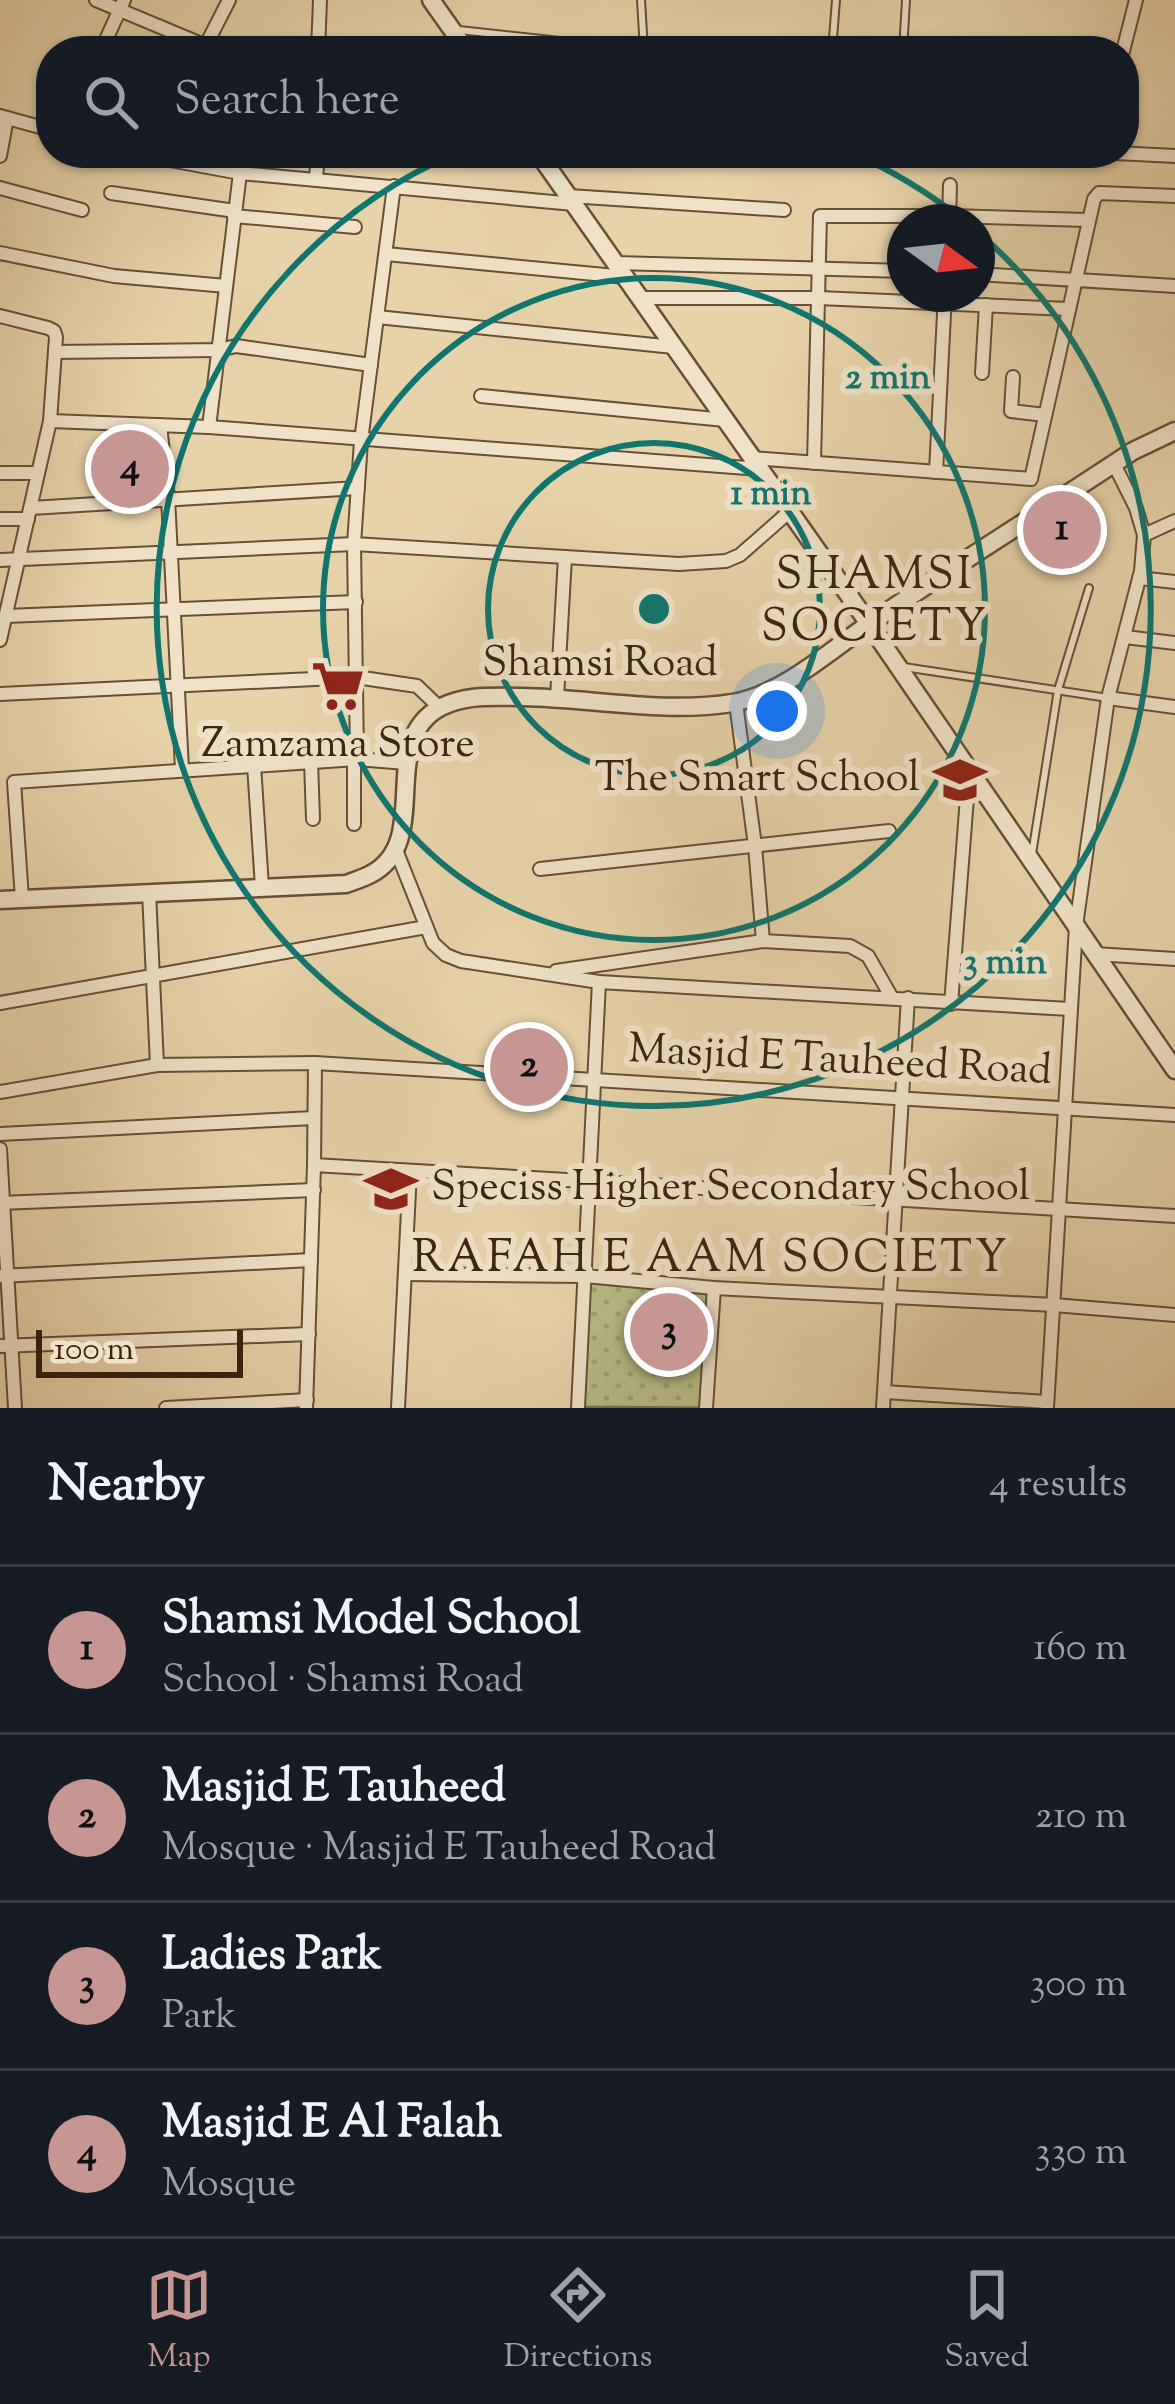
<!DOCTYPE html>
<html lang="en">
<head>
<meta charset="utf-8">
<style>
  body { margin:0; font-family:"Sorts Mill Goudy",serif; background:#20242c; color:#f1f3f6 }
  .compass { position:absolute; left:887px; top:204px; width:108px; height:108px; border-radius:50%; background:#171b24; box-shadow:0 3px 9px #0004; rotate:105deg }
  .scale { position:absolute; left:36px; bottom:30px; width:207px; box-sizing:border-box; padding-left:12px; border:6px solid #3c240f; border-top:0; font-size:33px; line-height:42px; white-space:nowrap; color:#3c240f; -webkit-text-stroke:9px #efe2c8; paint-order:stroke }
  .you { position:absolute; left:777px; top:711px; width:42px; height:42px; margin:-30px; border:9px solid #fff; border-radius:50%; background:#1a73e8; box-shadow:0 0 0 18px #1a73e833 }
  .badge { display:grid; place-items:center; width:78px; height:78px; border-radius:50%; background:#c59692; color:#111; font-size:39px; font-weight:700 }
  .pin { position:absolute; translate:-50% -50%; border:6px solid #fff; box-shadow:0 3px 12px #0006 }
  .list { margin:0; padding:0; list-style:none }
  h2 { display:flex; justify-content:space-between; align-items:center; height:156px; margin:0; padding:0 48px; font-size:51px }
  h2 small { font-size:39px; font-weight:400; color:#9ea1a6 }
  .list li { display:grid; grid-template-columns:78px 1fr auto; gap:36px; align-items:center; box-sizing:border-box; height:168px; padding:0 48px; border-top:3px solid #363941 }
  .list b { display:block; font-size:45px; white-space:nowrap }
  .list p { margin:0; font-size:39px; white-space:nowrap; color:#9ea1a6 }
  .list em { font-size:39px; font-style:normal; color:#9ea1a6 }
  .icon { flex:none; width:66px; height:66px; fill:none; stroke:currentColor; stroke-width:2; stroke-linecap:round; stroke-linejoin:round }
  .map { position:relative; flex:none; width:1175px; height:1408px; overflow:hidden }
  .search { position:absolute; background:#171b24; box-shadow:0 3px 9px #0004; left:36px; right:36px; top:36px; height:132px; display:flex; align-items:center; gap:30px; box-sizing:border-box; padding:0 42px; border-radius:48px; color:#9ea1a6; font-size:45px }
  .sheet { height:828px; background:#171b24 }
  nav { display:flex; justify-content:space-around; align-items:center; box-sizing:border-box; height:168px; border-top:3px solid #363941; background:#171b24; font-size:33px; color:#9ea1a6 }
  nav a { display:grid; justify-items:center; gap:6px }
  nav .on { color:#c59692 }
  .map>svg:first-child { display:block }
  .grass { fill:url(#grass-dots); stroke:#7a704b; stroke-width:3 }
  .lines { fill:none; stroke-linecap:round; stroke-linejoin:round }
  .service-casing { stroke:#675036; stroke-width:10 }
  .minor-casing { stroke:#675036; stroke-width:16 }
  .tertiary-casing { stroke:#675036; stroke-width:21 }
  .service { stroke:#efe2c8; stroke-width:6 }
  .minor { stroke:#efe2c8; stroke-width:12 }
  .tertiary { stroke:#efe2c8; stroke-width:16 }
  .ring { fill:none; stroke:#0f766e; stroke-width:6 }
  .labels { text-anchor:middle; dominant-baseline:central; stroke-width:12; stroke-linejoin:round; paint-order:stroke }
  .street-label { font-size:42px; fill:#3c240f; stroke:#efe2c8 }
  .poi-label { font-size:42px; fill:#3c240f; stroke:#efe2c8 }
  .neighbourhood-label { font-size:45px; letter-spacing:3px; fill:#3c240f; stroke:#efe2c8 }
  .centre { fill:#0f766e; stroke:#efe2c8; stroke-width:6 }
  .ring-label { font-size:36px; text-anchor:middle; font-weight:bold; fill:#0f766e; stroke:#efe2c8; stroke-width:12; stroke-linejoin:round; paint-order:stroke }
</style>
</head>
<body>
<div class="map">
<svg width="1175" height="1408" viewBox="0 0 1175 1408">
  <defs>
    <pattern id="grass-dots" width="8" height="8" patternUnits="userSpaceOnUse" patternTransform="scale(3)"><rect width="8" height="8" fill="#b7bc87"/><path d="M2 2h.1M6 6h.1" fill="none" stroke="#9ea173" stroke-width="1.8" stroke-linecap="round"/></pattern>
  </defs>
  <rect width="100%" height="100%" fill="#e7d3aa"/>
  <filter id="stains"><feTurbulence type="fractalNoise" baseFrequency=".00167" numOctaves="4"/><feColorMatrix values="0 0 0 0 .2 0 0 0 0 .09 0 0 0 0 .02 0 0 0 .5 -.17"/></filter>
  <radialGradient id="worn" r=".72"><stop offset=".6" stop-color="#630" stop-opacity="0"/><stop offset="1" stop-color="#630" stop-opacity=".3"/></radialGradient>
  <!-- grass -->
  <path class="grass" d="M586,1282L711,1291L703,1408L582,1407Z"/>
  <g class="lines">
    <!-- service casing -->
    <g class="service-casing">
      <g id="service">
        <path d="M641,0L644,50"/>
        <path d="M459,30L652,51"/>
        <path d="M832,51L836,0"/>
        <path d="M903,51L906,0"/>
        <path d="M904,667L1108,698"/>
        <path d="M1032,854L1058,690L1089,588"/>
      </g>
    </g>
    <!-- minor casing -->
    <g class="minor-casing">
      <g id="minor">
        <path d="M96,0L206,46"/>
        <path d="M101,51L124,0"/>
        <path d="M203,51L229,0"/>
        <path d="M318,51L320,0"/>
        <path d="M1123,51L1136,0"/>
        <path d="M0,116L51,130"/>
        <path d="M132,153L240,173L574,204"/>
        <path d="M1116,153L1175,156"/>
        <path d="M0,156L7,118"/>
        <path d="M316,179L318,153"/>
        <path d="M0,188L82,210"/>
        <path d="M111,193L235,211"/>
        <path d="M569,196L784,210"/>
        <path d="M234,216L355,227"/>
        <path d="M949,220L950,185"/>
        <path d="M0,253L114,276L226,286"/>
        <path d="M386,254L626,277"/>
        <path d="M616,263L905,271"/>
        <path d="M977,274L1175,286"/>
        <path d="M641,298H819L1069,309"/>
        <path d="M0,316L48,328L54,331L56,337L50,421L0,640"/>
        <path d="M377,317L674,347"/>
        <path d="M55,352L219,350L236,346L371,365"/>
        <path d="M982,373L986,305"/>
        <path d="M1013,377L1011,411L1045,415"/>
        <path d="M481,396L725,420"/>
        <path d="M50,421L209,427L760,469"/>
        <path d="M160,425L168,498L182,769"/>
        <path d="M209,427L240,173"/>
        <path d="M752,458L1031,479L1094,199L1099,193L1175,196"/>
        <path d="M814,463L820,216H950L1088,220"/>
        <path d="M936,472L945,294"/>
        <path d="M0,473H38"/>
        <path d="M31,508L358,488"/>
        <path d="M0,519H28"/>
        <path d="M1144,535L1175,521"/>
        <path d="M0,560L354,544L679,564L726,561L740,555L790,511"/>
        <path d="M1139,578L1175,582"/>
        <path d="M6,616L356,602"/>
        <path d="M1125,637L1175,643"/>
        <path d="M0,694L356,677L417,686L440,708"/>
        <path d="M557,698L565,557"/>
        <path d="M1108,698L1175,707"/>
        <path d="M736,703L755,846L763,941"/>
        <path d="M354,759V824"/>
        <path d="M357,759L354,544L361,441L394,186"/>
        <path d="M311,761L313,819"/>
        <path d="M254,765L262,887"/>
        <path d="M396,850L433,943L446,955L461,961L599,982L1070,1009"/>
        <path d="M540,869L889,831"/>
        <path d="M149,892L157,1065"/>
        <path d="M22,899L14,782L357,759L406,763"/>
        <path d="M1095,954L1175,959"/>
        <path d="M556,971L763,941L850,946L868,956L892,998"/>
        <path d="M0,1003L426,927"/>
        <path d="M951,1004L969,772"/>
        <path d="M0,1092L157,1065L315,1063L1175,1115"/>
        <path d="M0,1134L314,1118"/>
        <path d="M0,1149L15,1408"/>
        <path d="M314,1165L1175,1216"/>
        <path d="M0,1203L314,1190"/>
        <path d="M405,1274L585,1276L714,1288L1054,1305L1175,1315"/>
        <path d="M0,1276L311,1260"/>
        <path d="M0,1346L309,1334"/>
        <path d="M884,1392L1047,1402"/>
        <path d="M166,1408L307,1400"/>
        <path d="M306,1408L314,1165L315,1063"/>
        <path d="M398,1408L410,1171"/>
        <path d="M578,1408L599,982"/>
        <path d="M706,1408L714,1288"/>
        <path d="M883,1408L908,998"/>
        <path d="M1047,1408L1076,926L1108,698L1141,571L1144,535L1136,508L1114,464"/>
      </g>
    </g>
    <!-- tertiary casing -->
    <g class="tertiary-casing">
      <g id="tertiary">
        <path d="M431,0L467,51"/>
        <path d="M538,153L869,624L1175,1070"/>
        <path d="M0,900L346,884C354,881 364,878 371,874C434,841 376,741 441,707C467,694 494,697 522,697C591,698 663,714 732,703C782,695 832,649 873,621C959,563 1047,508 1133,451L1175,431"/>
      </g>
    </g>
    <!-- service -->
    <use href="#service" class="service"/>
    <!-- minor -->
    <use href="#minor" class="minor"/>
    <!-- tertiary -->
    <use href="#tertiary" class="tertiary"/>
  </g>
  <!-- distance rings -->
  <g class="ring">
    <circle cx="654" cy="609" r="166"/>
    <circle cx="654" cy="609" r="331"/>
    <path d="M852 153A497 497 0 0 1 963 220M980 234A497 497 0 1 1 456 153"/>
  </g>
  <!-- icons -->
  <defs>
    <g id="supermarket-bare" transform="scale(4.14)"><path d="M-6-5.5h2.5l.6 2H6L4.5 2H-2.5L-4.4-4H-6ZM-1.5 3.2a1.3 1.3 0 1 0 .1 0ZM3 3.2a1.3 1.3 0 1 0 .1 0Z" fill="#8f2418" stroke="#efe2c8" stroke-width="2.5" paint-order="stroke"/></g>
    <g id="school-bare" transform="scale(4.14)"><path d="M0-5L7-2L0 1L-7-2ZM-4 1L0 2.5L4 1V4Q0 6-4 4Z" fill="#8f2418" stroke="#efe2c8" stroke-width="2.5" paint-order="stroke"/></g>
  </defs>
  <g fill-rule="evenodd">
    <use href="#supermarket-bare" x="338" y="686"/>
    <use href="#school-bare" x="960" y="780"/>
    <use href="#school-bare" x="391" y="1189"/>
  </g>
  <g class="labels">
    <!-- street labels -->
    <g class="street-label">
      <text x="600" y="665">Shamsi Road</text>
      <text transform="translate(840 1062) rotate(3)">Masjid E Tauheed Road</text>
    </g>
    <!-- poi labels -->
    <g class="poi-label">
      <text x="338" y="746">Zamzama Store</text>
      <text x="920" y="780" text-anchor="end">The Smart School</text>
      <text x="431" y="1189" text-anchor="start">Speciss Higher Secondary School</text>
    </g>
    <!-- neighbourhood labels -->
    <g class="neighbourhood-label">
      <text x="875" y="577">SHAMSI<tspan x="875" dy="52">SOCIETY</tspan></text>
      <text x="711" y="1260">RAFAH E AAM SOCIETY</text>
    </g>
  </g>
  <circle cx="654" cy="609" r="18" class="centre"/>
  <g class="ring-label">
    <text x="888" y="388">2 min</text>
    <text x="771" y="504">1 min</text>
    <text x="1005" y="973">3 min</text>
  </g>
  <rect width="100%" height="100%" filter="url(#stains)"/>
  <rect width="100%" height="100%" fill="url(#worn)"/>
</svg>
<svg class="compass" viewBox="-18 -18 36 36"><path d="M0-13l5 13h-10z" fill="#e53935"/><path d="M0 13l5-13h-10z" fill="#9ea1a6"/></svg>
<div class="scale">100 m</div>
<div class="you"></div>
<div class="pin badge" style="left:1062px;top:530px">1</div>
<div class="pin badge" style="left:529px;top:1067px">2</div>
<div class="pin badge" style="left:669px;top:1332px">3</div>
<div class="pin badge" style="left:130px;top:469px">4</div>
<div class="search"><svg class="icon" aria-label="search" viewBox="0 0 24 24"><circle cx="10" cy="10" r="6"/><path d="M15 15l6 6"/></svg>Search here</div>
</div>
<section class="sheet">
<h2>Nearby<small>4 results</small></h2>
<ul class="list">
<li><span class="badge">1</span><div><b>Shamsi Model School</b><p>School · Shamsi Road</p></div><em>160 m</em></li>
<li><span class="badge">2</span><div><b>Masjid E Tauheed</b><p>Mosque · Masjid E Tauheed Road</p></div><em>210 m</em></li>
<li><span class="badge">3</span><div><b>Ladies Park</b><p>Park</p></div><em>300 m</em></li>
<li><span class="badge">4</span><div><b>Masjid E Al Falah</b><p>Mosque</p></div><em>330 m</em></li>
</ul>
</section>
<nav>
<a class="on"><svg class="icon" aria-label="map" viewBox="0 0 24 24"><path d="M3 6l6-2 6 2 6-2v14l-6 2-6-2-6 2zM9 4v14M15 6v14"/></svg>Map</a>
<a><svg class="icon" aria-label="directions" viewBox="0 0 24 24"><path d="M12 3l9 9-9 9-9-9zM9 14v-3h6M13 9l2 2-2 2"/></svg>Directions</a>
<a><svg class="icon" aria-label="saved" viewBox="0 0 24 24"><path d="M7 4h10v16l-5-4-5 4z"/></svg>Saved</a>
</nav>
</body>
</html>
